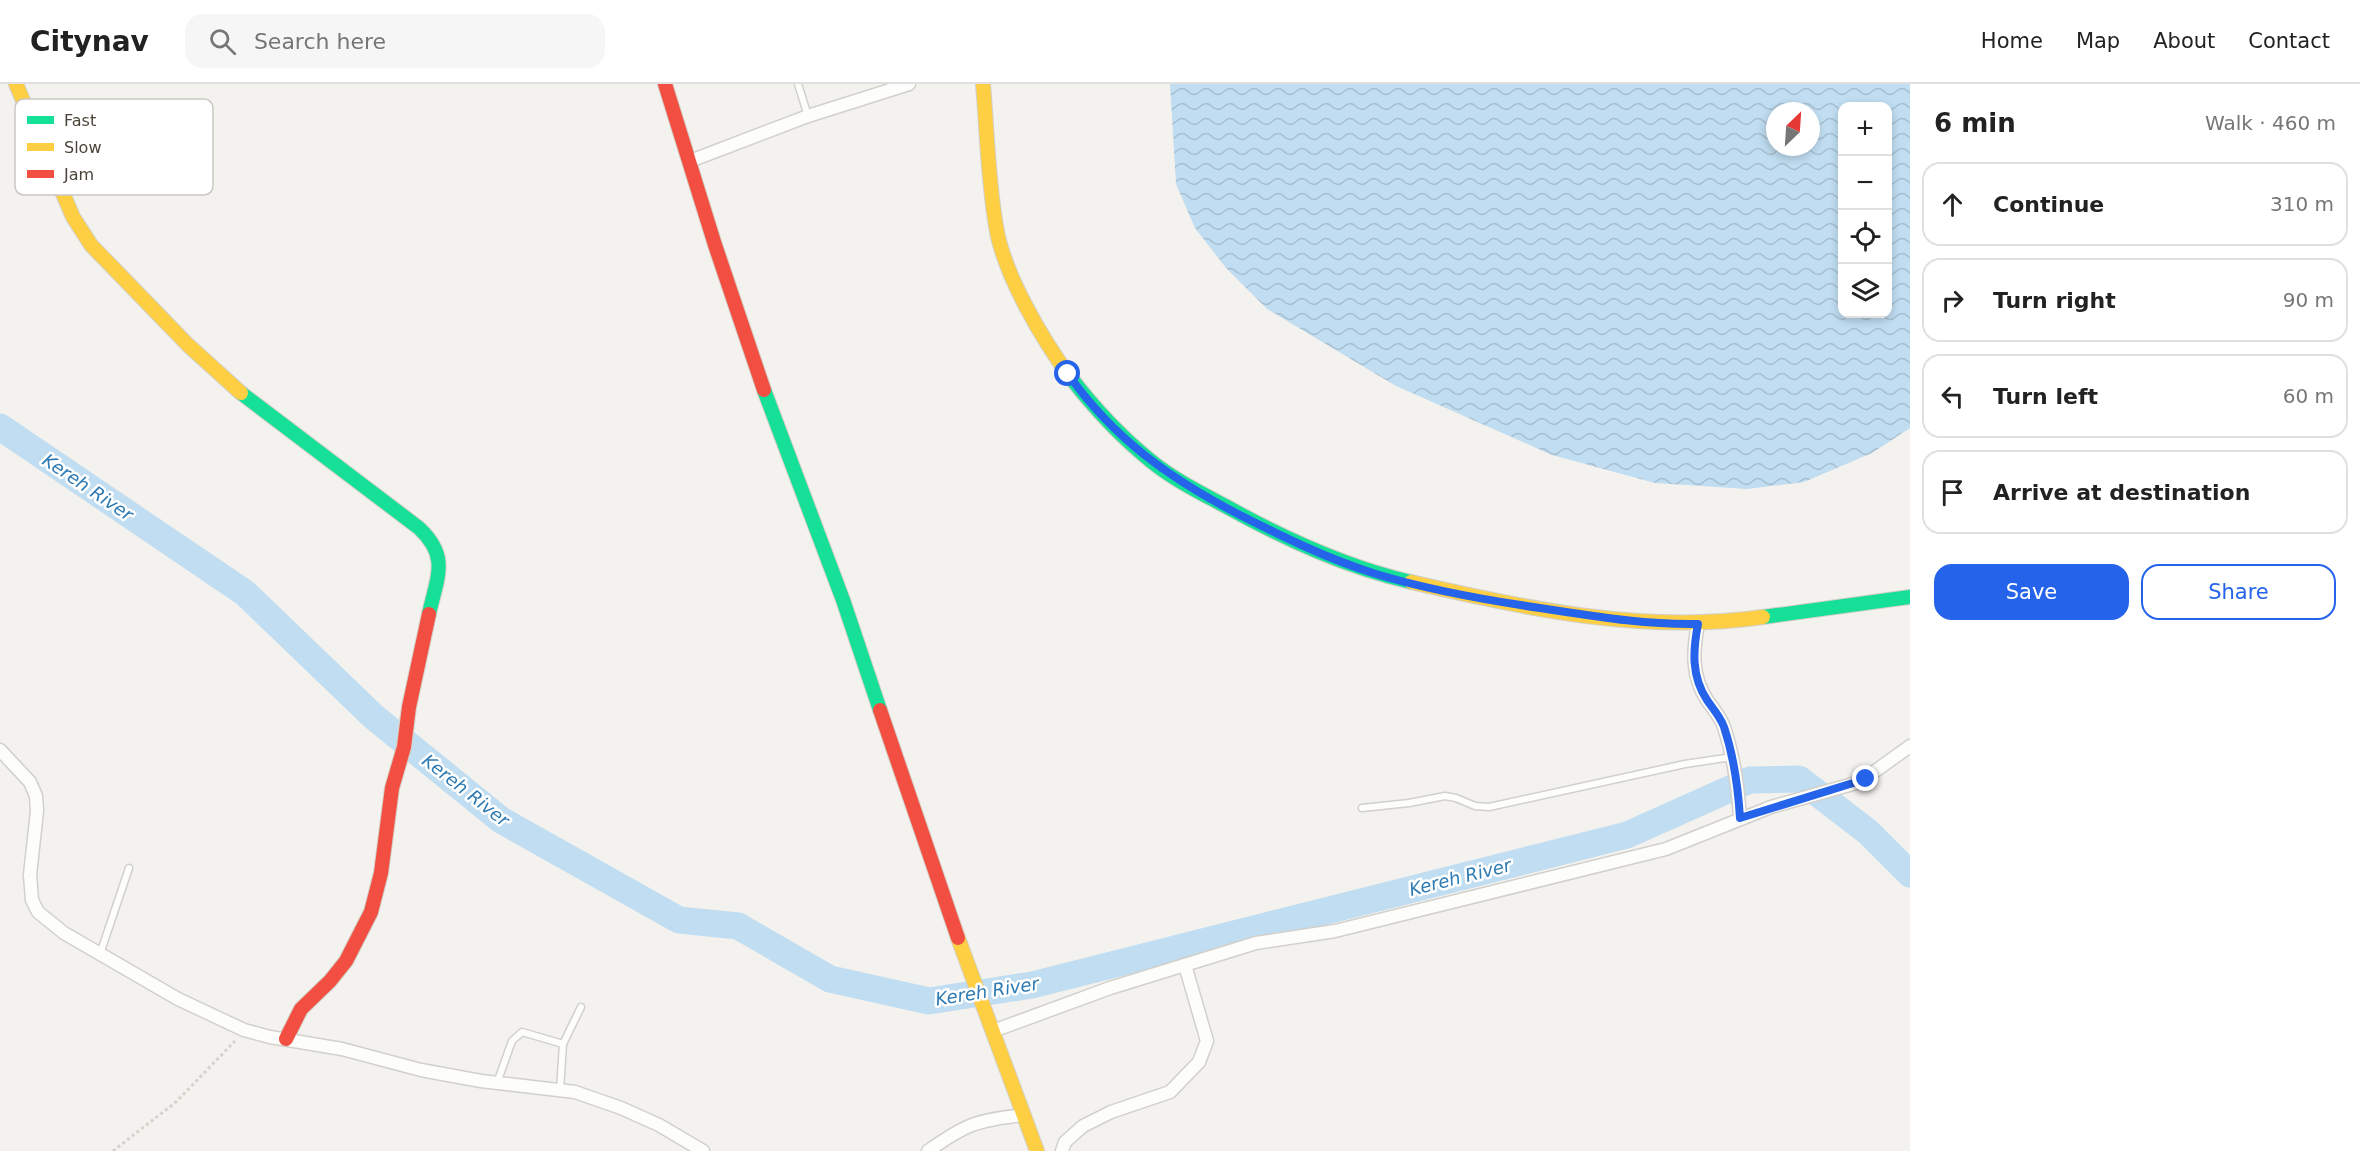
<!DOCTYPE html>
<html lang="en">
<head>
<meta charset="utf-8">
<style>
  body { margin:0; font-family:"DejaVu Sans",sans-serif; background:#f6f6f6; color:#222 }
  .controls { position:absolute; right:18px; top:18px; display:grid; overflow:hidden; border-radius:12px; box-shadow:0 3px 9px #0003 }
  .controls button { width:54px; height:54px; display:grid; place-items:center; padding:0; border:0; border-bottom:2px solid #e0e0e0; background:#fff; color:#222; font:30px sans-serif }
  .compass { position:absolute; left:1766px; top:18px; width:54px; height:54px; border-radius:50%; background:#fff; box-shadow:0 3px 9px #0003; rotate:25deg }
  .stop { position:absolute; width:18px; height:18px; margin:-14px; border:4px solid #2563eb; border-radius:50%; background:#fff }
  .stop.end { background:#2563eb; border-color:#fff; box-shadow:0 2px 6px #0008 }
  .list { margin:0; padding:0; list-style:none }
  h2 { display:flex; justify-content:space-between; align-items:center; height:78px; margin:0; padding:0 24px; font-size:26px }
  h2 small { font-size:20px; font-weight:400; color:#767676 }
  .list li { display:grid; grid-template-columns:39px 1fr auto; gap:18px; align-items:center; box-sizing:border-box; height:84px; margin:0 12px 12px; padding:0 12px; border:2px solid #e0e0e0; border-radius:18px }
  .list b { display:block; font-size:22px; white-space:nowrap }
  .list em { font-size:20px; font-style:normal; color:#767676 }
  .actions { display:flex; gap:12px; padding:18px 24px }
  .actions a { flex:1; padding:14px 0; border:2px solid #2563eb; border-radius:18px; text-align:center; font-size:21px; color:#2563eb }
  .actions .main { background:#2563eb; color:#fff }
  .icon { flex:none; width:33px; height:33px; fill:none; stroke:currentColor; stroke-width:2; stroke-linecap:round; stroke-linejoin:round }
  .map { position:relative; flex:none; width:1910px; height:1067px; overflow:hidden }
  header { display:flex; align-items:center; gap:36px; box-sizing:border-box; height:84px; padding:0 30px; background:#fff; border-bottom:2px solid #e0e0e0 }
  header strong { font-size:28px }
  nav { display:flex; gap:33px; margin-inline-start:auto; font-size:21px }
  .search { width:420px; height:54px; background:#f6f6f6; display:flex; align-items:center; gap:15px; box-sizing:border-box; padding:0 21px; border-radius:18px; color:#767676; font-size:22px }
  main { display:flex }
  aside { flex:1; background:#fff }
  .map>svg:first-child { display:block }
  .water { fill:url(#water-waves); fill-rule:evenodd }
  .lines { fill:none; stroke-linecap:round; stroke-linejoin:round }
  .river { stroke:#c0ddf1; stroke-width:27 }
  .lane-casing { stroke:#d2d0cb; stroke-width:9 }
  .street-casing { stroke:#d2d0cb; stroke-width:15 }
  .fast-casing { stroke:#d3cfc5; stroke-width:16 }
  .slow-casing { stroke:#d3cfc5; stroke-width:16 }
  .jam-casing { stroke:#d3cfc5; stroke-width:16 }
  .path { stroke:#d3d2cc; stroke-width:3; stroke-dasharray:3 3; stroke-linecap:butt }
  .lane { stroke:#fdfdfc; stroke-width:6 }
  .street { stroke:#fdfdfc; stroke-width:12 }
  .fast { stroke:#16e098; stroke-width:14 }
  .slow { stroke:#ffcf43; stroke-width:14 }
  .jam { stroke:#f24e42; stroke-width:14 }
  .route { stroke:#2563eb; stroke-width:8 }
  .labels { text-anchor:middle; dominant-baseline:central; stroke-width:5; stroke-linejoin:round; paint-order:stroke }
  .water-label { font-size:18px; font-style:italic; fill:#2e7ab2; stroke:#fff }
  .key { fill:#fff; stroke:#c9c7c4; stroke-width:1.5 }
  .key-label { font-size:16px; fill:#4b4439 }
</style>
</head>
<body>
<header>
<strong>Citynav</strong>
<div class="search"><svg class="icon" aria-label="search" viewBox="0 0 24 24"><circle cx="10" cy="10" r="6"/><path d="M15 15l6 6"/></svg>Search here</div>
<nav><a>Home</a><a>Map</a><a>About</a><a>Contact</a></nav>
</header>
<main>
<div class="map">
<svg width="1910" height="1067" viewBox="0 0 1910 1067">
  <defs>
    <pattern id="water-waves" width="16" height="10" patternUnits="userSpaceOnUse" patternTransform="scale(1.5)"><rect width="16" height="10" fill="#c0ddf1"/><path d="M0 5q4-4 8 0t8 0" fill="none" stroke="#a6bfcf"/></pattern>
  </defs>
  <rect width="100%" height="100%" fill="#f4f2ee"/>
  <!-- water -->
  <path class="water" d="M1170,0H1910V344L1872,369L1804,398L1747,405L1655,399L1552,371L1396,302L1267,225L1226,184L1195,144L1176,100ZM1842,22H1888V230H1842ZM1775,27H1811V63H1775Z"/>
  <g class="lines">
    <!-- river -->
    <path class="river" d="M0,343L245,509L374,633L501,736L679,836L738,842L830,895L929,917L1032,901L1627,751L1750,696L1799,695L1868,748L1910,790"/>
    <!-- lane casing -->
    <g class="lane-casing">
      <g id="lane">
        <path d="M798,0L808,32"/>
        <path d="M1362,724L1409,719L1445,712L1456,714L1475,722L1489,723L1685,680L1732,673"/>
        <path d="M100,870L129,784"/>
        <path d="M497,999L512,957L522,948L563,960"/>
        <path d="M560,1006L563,960L581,923"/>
      </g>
    </g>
    <!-- street casing -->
    <g class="street-casing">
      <g id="street">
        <path d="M690,77L808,32L909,0"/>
        <path d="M1698,540C1693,566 1691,592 1707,616C1713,625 1720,632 1724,643C1734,673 1738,702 1740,734"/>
        <path d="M0,666L30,698L36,712L37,727L30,791L32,816L38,828L64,849L178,915L244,946L270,953L342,965L421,986L481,997L575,1008L621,1024L659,1041L703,1067"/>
        <path d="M993,947L1110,904L1256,859L1335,847L1666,765L1771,723L1860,698L1910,662"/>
        <path d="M928,1067C966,1040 977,1036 1024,1031"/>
        <path d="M1062,1067L1065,1058L1083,1042L1111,1028L1170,1008L1199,978L1207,957L1185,881"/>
      </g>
    </g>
    <!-- fast casing -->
    <g class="fast-casing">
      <g id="fast">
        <path d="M1071,294C1095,325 1120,352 1151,377C1174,396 1203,410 1229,424C1287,456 1346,483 1411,498"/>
        <path d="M764,306L843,516L880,626"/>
        <path d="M241,309L419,444C450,473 437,493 429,530"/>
        <path d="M1763,533L1910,513"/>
      </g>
    </g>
    <!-- slow casing -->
    <g class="slow-casing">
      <g id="slow">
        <path d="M16,0L73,133L91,161L188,261L241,309"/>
        <path d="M983,0C987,47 988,96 996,142C1003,189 1043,257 1071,294"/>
        <path d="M1411,498C1527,525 1645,550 1763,533"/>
        <path d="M958,854L1037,1067"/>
      </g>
    </g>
    <!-- jam casing -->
    <g class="jam-casing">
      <g id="jam">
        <path d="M665,0L715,161L764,306"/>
        <path d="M880,626L958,854"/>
        <path d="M286,955L301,925L330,897L346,877L371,828L381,789L392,704L404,663L409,623L429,530"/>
      </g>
    </g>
    <!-- path -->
    <path class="path" d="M113,1067L176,1018L235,957"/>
    <!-- lane -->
    <use href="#lane" class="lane"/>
    <!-- street -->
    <use href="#street" class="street"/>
    <!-- fast -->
    <use href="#fast" class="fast"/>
    <!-- slow -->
    <use href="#slow" class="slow"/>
    <!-- jam -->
    <use href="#jam" class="jam"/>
  </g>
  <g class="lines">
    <!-- route -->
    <path class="route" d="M1068,290C1114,355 1169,394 1238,430C1283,453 1328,475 1376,490C1429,506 1485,516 1540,524C1593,532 1645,541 1698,540C1693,566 1691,592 1707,616C1713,625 1720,632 1724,643C1734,673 1738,702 1740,734L1866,695"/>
  </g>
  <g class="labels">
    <!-- water labels -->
    <g class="water-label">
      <text transform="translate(88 403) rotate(34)">Kereh River</text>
      <text transform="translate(466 706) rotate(38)">Kereh River</text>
      <text transform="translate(1460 793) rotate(-14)">Kereh River</text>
      <text transform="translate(987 907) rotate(-9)">Kereh River</text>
    </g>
  </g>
  <!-- legend -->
  <rect x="15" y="15" width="198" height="96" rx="9" class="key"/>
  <rect x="27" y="32" width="27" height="8" fill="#16e098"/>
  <rect x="27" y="59" width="27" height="8" fill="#ffcf43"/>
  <rect x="27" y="86" width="27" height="8" fill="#f24e42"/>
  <g class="key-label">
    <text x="64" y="42">Fast</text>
    <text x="64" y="69">Slow</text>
    <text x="64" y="96">Jam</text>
  </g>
</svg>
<div class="controls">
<button>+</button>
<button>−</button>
<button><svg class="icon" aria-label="locate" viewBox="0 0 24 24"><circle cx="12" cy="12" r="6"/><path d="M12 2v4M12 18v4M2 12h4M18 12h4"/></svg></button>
<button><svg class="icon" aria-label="layers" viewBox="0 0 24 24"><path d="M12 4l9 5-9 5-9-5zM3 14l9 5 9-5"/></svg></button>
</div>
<svg class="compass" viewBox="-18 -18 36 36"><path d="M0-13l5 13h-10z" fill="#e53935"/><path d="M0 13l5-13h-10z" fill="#767676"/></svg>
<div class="stop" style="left:1068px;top:290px"></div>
<div class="stop end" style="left:1866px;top:695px"></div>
</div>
<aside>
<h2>6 min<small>Walk · 460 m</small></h2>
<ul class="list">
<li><svg class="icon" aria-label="ahead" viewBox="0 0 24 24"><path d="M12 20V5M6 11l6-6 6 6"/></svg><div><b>Continue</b></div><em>310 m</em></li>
<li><svg class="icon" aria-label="right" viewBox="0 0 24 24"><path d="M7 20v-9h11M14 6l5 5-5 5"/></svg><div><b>Turn right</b></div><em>90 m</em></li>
<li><svg class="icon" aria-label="left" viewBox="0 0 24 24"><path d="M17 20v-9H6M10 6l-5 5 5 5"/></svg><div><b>Turn left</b></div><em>60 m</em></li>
<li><svg class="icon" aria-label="arrive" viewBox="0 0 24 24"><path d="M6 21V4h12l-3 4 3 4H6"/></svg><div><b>Arrive at destination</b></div></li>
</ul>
<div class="actions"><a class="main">Save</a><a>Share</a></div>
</aside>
</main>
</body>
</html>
